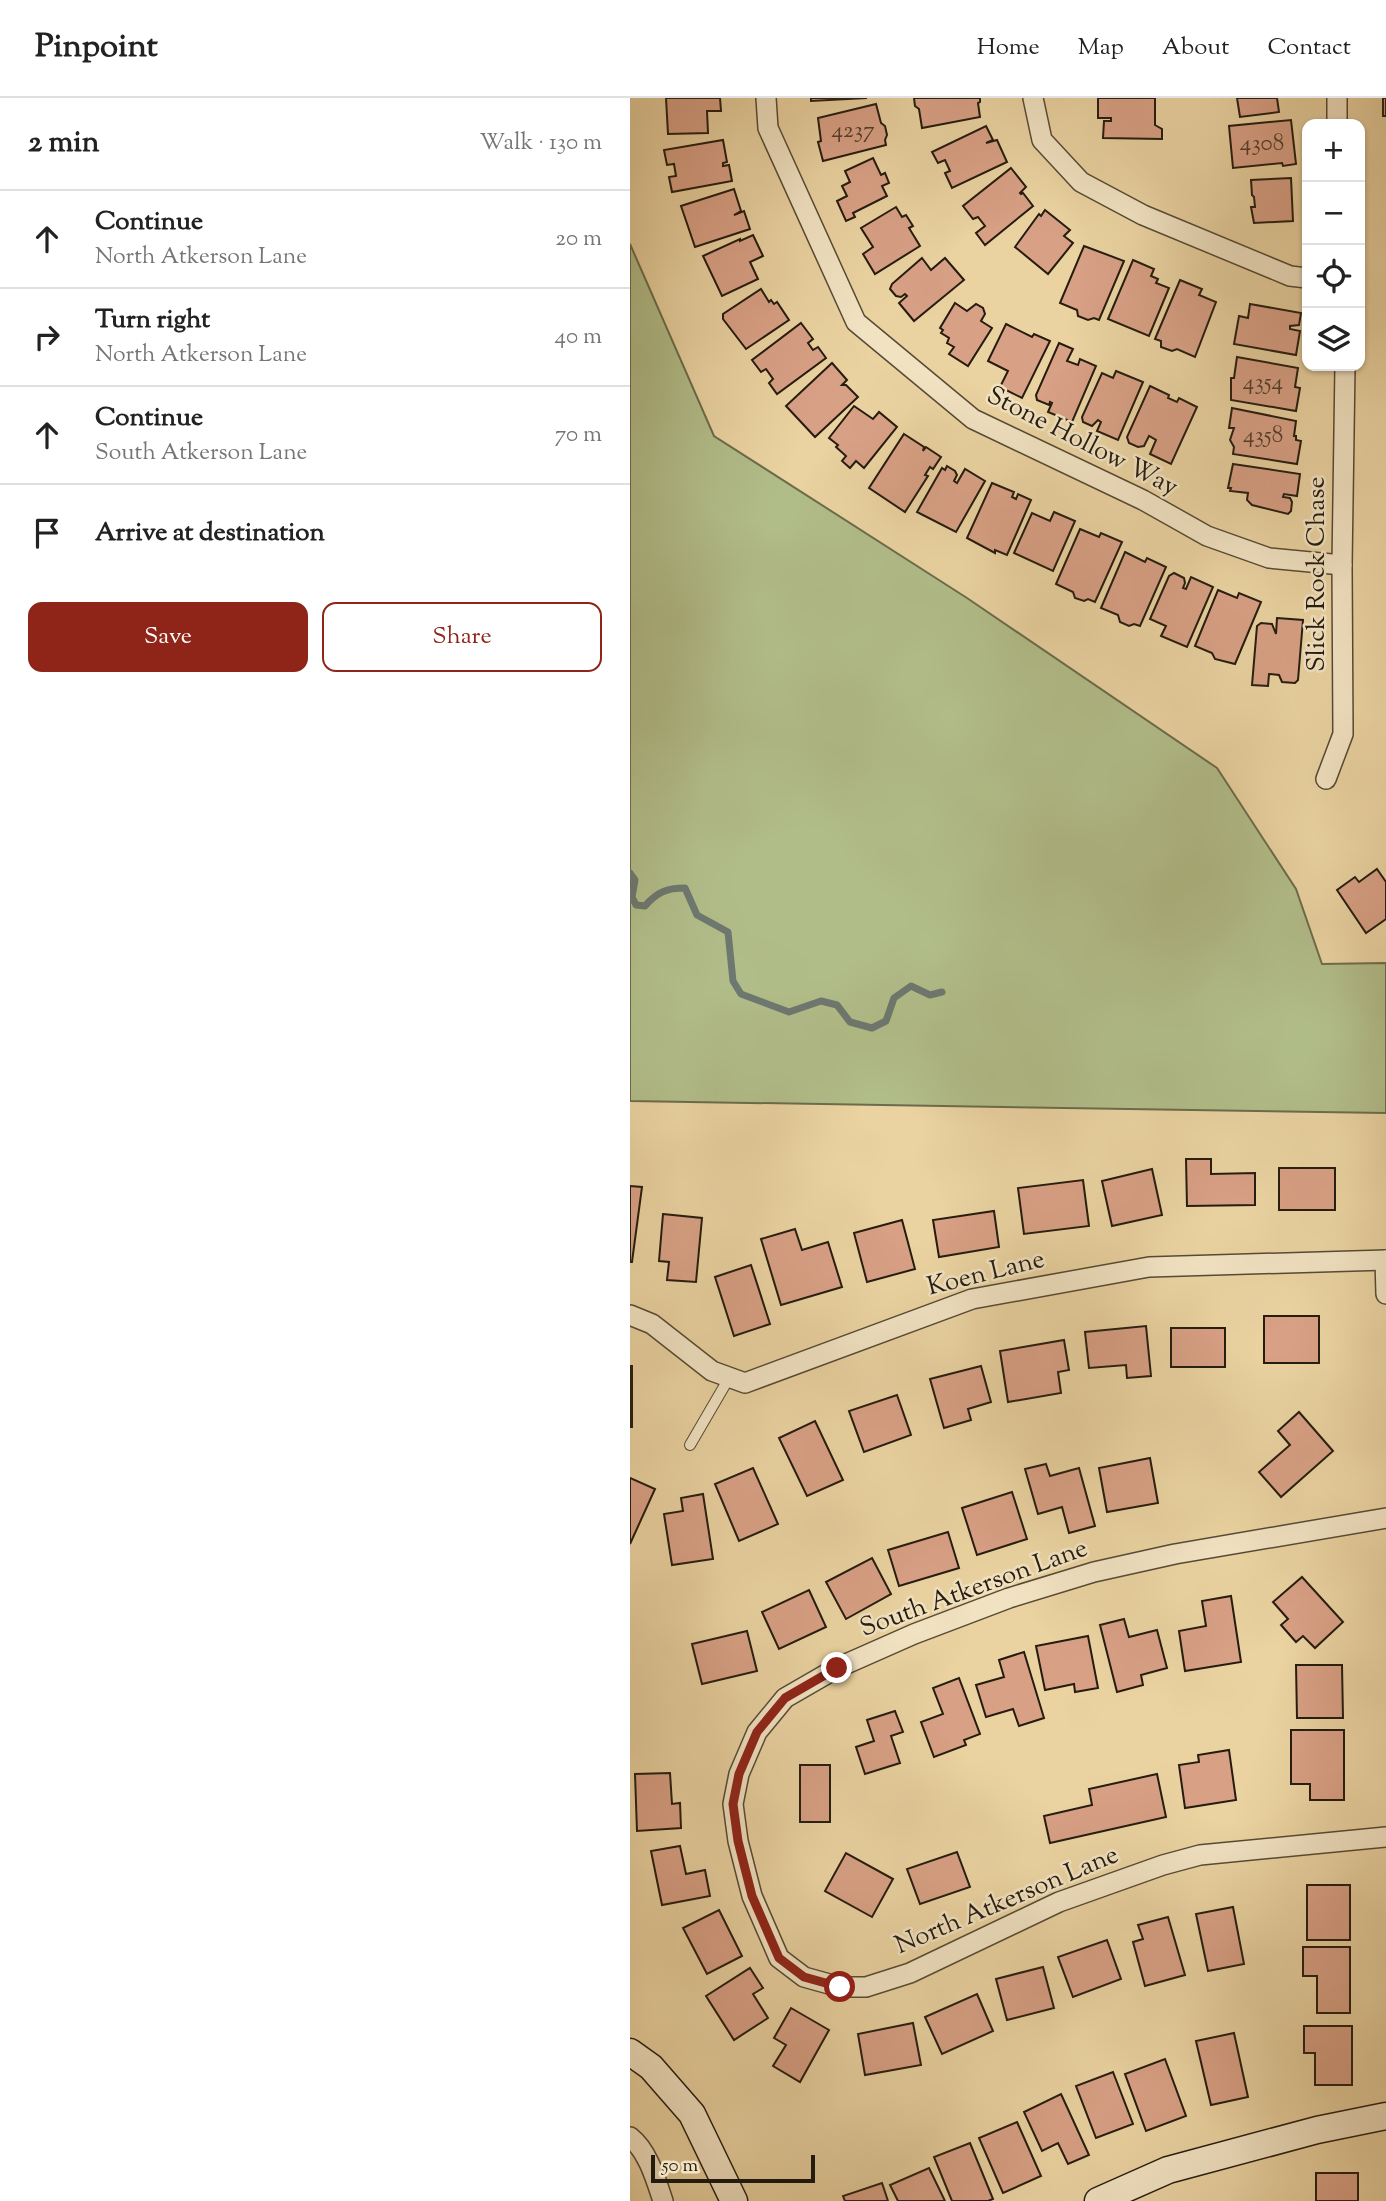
<!DOCTYPE html>
<html lang="en">
<head>
<meta charset="utf-8">
<style>
  body { margin:0; font-family:"Sorts Mill Goudy",serif; background:#f6f6f6; color:#222 }
  .controls { position:absolute; right:21px; top:21px; display:grid; overflow:hidden; border-radius:14px; box-shadow:0 2px 5px #0004 }
  .controls button { width:63px; height:63px; display:grid; place-items:center; padding:0; border:0; border-bottom:2px solid #e0e0e0; background:#fff; color:#222; font:35px sans-serif }
  .scale { position:absolute; left:21px; bottom:18px; width:164px; box-sizing:border-box; padding-left:7px; border:4px solid #251c0f; border-top:0; font-size:19px; line-height:24px; white-space:nowrap; color:#251c0f; -webkit-text-stroke:5px #f1e2c2; paint-order:stroke }
  .stop { position:absolute; width:21px; height:21px; margin:-16px; border:5px solid #8f2418; border-radius:50%; background:#fff }
  .stop.end { background:#8f2418; border-color:#fff; box-shadow:0 2px 7px #0008 }
  .list { margin:0; padding:0; list-style:none }
  h2 { display:flex; justify-content:space-between; align-items:center; height:91px; margin:0; padding:0 28px; font-size:30px }
  h2 small { font-size:23px; font-weight:400; color:#767676 }
  .list li { display:grid; grid-template-columns:46px 1fr auto; gap:21px; align-items:center; box-sizing:border-box; height:98px; padding:0 28px; border-top:2px solid #e0e0e0 }
  .list b { display:block; font-size:26px; white-space:nowrap }
  .list p { margin:0; font-size:23px; white-space:nowrap; color:#767676 }
  .list em { font-size:23px; font-style:normal; color:#767676 }
  .actions { display:flex; gap:14px; padding:21px 28px }
  .actions a { flex:1; padding:16px 0; border:2px solid #8f2418; border-radius:14px; text-align:center; font-size:24px; color:#8f2418 }
  .actions .main { background:#8f2418; color:#fff }
  .icon { flex:none; width:38px; height:38px; fill:none; stroke:currentColor; stroke-width:2; stroke-linecap:round; stroke-linejoin:round }
  .map { position:relative; flex:none; width:756px; height:2103px; overflow:hidden }
  header { display:flex; align-items:center; gap:42px; box-sizing:border-box; height:98px; padding:0 35px; background:#fff; border-bottom:2px solid #e0e0e0 }
  header strong { font-size:33px }
  nav { display:flex; gap:38px; margin-inline-start:auto; font-size:24px }
  main { display:flex }
  aside { flex:1; background:#fff }
  .map>svg:first-child { display:block }
  .green { fill:#b1bd89; stroke:#6b6c4c; stroke-width:2 }
  .lines { fill:none; stroke-linecap:round; stroke-linejoin:round }
  .stream { stroke:#6d7870; stroke-width:7 }
  .building { fill:#d8a085; stroke:#251c0f; stroke-width:2 }
  .lane-casing { stroke:#564a34; stroke-width:12 }
  .street-casing { stroke:#564a34; stroke-width:22 }
  .secondary-casing { stroke:#251c0f; stroke-width:29 }
  .lane { stroke:#f1e2c2; stroke-width:10 }
  .street { stroke:#f1e2c2; stroke-width:19 }
  .secondary { stroke:#f1e2c2; stroke-width:26 }
  .route { stroke:#8f2418; stroke-width:9 }
  .labels { text-anchor:middle; dominant-baseline:central; stroke-width:5; stroke-linejoin:round; paint-order:stroke }
  .number-label { font-size:23px; fill:#523d2c }
  .street-label { font-size:26px; fill:#251c0f; stroke:#f1e2c2 }
</style>
</head>
<body>
<header>
<strong>Pinpoint</strong>
<nav><a>Home</a><a>Map</a><a>About</a><a>Contact</a></nav>
</header>
<main>
<aside>
<h2>2 min<small>Walk · 130 m</small></h2>
<ul class="list">
<li><svg class="icon" aria-label="ahead" viewBox="0 0 24 24"><path d="M12 20V5M6 11l6-6 6 6"/></svg><div><b>Continue</b><p>North Atkerson Lane</p></div><em>20 m</em></li>
<li><svg class="icon" aria-label="right" viewBox="0 0 24 24"><path d="M7 20v-9h11M14 6l5 5-5 5"/></svg><div><b>Turn right</b><p>North Atkerson Lane</p></div><em>40 m</em></li>
<li><svg class="icon" aria-label="ahead" viewBox="0 0 24 24"><path d="M12 20V5M6 11l6-6 6 6"/></svg><div><b>Continue</b><p>South Atkerson Lane</p></div><em>70 m</em></li>
<li><svg class="icon" aria-label="arrive" viewBox="0 0 24 24"><path d="M6 21V4h12l-3 4 3 4H6"/></svg><div><b>Arrive at destination</b></div></li>
</ul>
<div class="actions"><a class="main">Save</a><a>Share</a></div>
</aside>
<div class="map">
<svg width="756" height="2103" viewBox="0 0 756 2103">
  <rect width="100%" height="100%" fill="#ead2a1"/>
  <filter id="stains"><feTurbulence type="fractalNoise" baseFrequency=".00286" numOctaves="4"/><feColorMatrix values="0 0 0 0 .2 0 0 0 0 .09 0 0 0 0 .02 0 0 0 .5 -.17"/></filter>
  <radialGradient id="worn" r=".72"><stop offset=".6" stop-color="#630" stop-opacity="0"/><stop offset="1" stop-color="#630" stop-opacity=".3"/></radialGradient>
  <!-- green -->
  <path class="green" d="M0,146L84,338L337,500L587,670L666,791L692,866L756,865V1015L0,1003Z"/>
  <g class="lines">
    <!-- stream -->
    <path class="stream" d="M0,775L5,782L2,799L6,807L15,808C27,794 37,790 55,790L67,817L98,834L103,883L111,896L159,914L191,903L207,907L220,924L242,930L256,923L264,900L281,888L300,897L312,894"/>
  </g>
  <!-- building -->
  <g class="building">
    <path d="M36,0H90L91,13H77L78,35L38,36Z"/>
    <path d="M181,0H237L181,3Z"/>
    <path d="M284,0H350V4L348,5L350,19L292,30L289,11L285,8Z"/>
    <path d="M468,0H525V27L532,31V41L473,40L474,23H481V20H468Z"/>
    <path d="M607,0H647L649,14L610,19Z"/>
    <rect x="753" y="0" width="3" height="18"/>
    <path d="M246,6L251,25L255,28L257,37L255,42L256,47L193,63L188,44L191,43L188,20Z"/>
    <path d="M661,22L666,66L653,68L652,65L603,70L599,28Z"/>
    <path d="M356,28L363,42L356,45L367,42L377,64L322,90L315,75L320,73L315,62L308,65L302,54Z"/>
    <path d="M93,42L97,64L93,65V68L99,67L102,83L42,94L39,79L46,78L44,66L37,67L34,52Z"/>
    <path d="M243,60L251,77L255,75L259,85L252,88L257,98L223,115L225,119L216,123L207,103L217,98L212,88L220,84L215,73Z"/>
    <path d="M381,70L396,89L390,95L391,96L393,95L403,108L355,147L346,135L355,128L348,119L343,121L333,108Z"/>
    <path d="M661,80L663,123L624,125L621,109H625L624,99L622,97L621,82Z"/>
    <path d="M104,91L111,113L104,117L114,113L120,131L65,149L51,108Z"/>
    <path d="M266,109L272,119L276,117L283,128L279,130L290,148L245,176L233,156L243,149L231,130Z"/>
    <path d="M415,112L440,132L434,138L443,145L418,176L385,149L409,116L411,118Z"/>
    <path d="M123,137L133,158L120,164L128,181L92,198L73,158L110,141V143Z"/>
    <path d="M454,148L494,163L469,222L464,220L458,222L448,218L447,212L430,205Z"/>
    <path d="M292,160L301,172L315,160L334,182L284,223L269,205L277,198L275,196L271,199L266,198L260,191L262,186Z"/>
    <path d="M503,162L524,171L521,178L528,181L526,185L539,190L519,238L478,221Z"/>
    <path d="M550,182L572,191L569,197L586,204L565,259L547,251L542,253L531,249V243L525,241Z"/>
    <path d="M131,191L139,204L141,202L144,206L147,204L159,222L116,251L93,221V216Z"/>
    <path d="M325,205L337,213L346,206L353,210L355,216L351,223L362,230L338,268L319,256L324,249L317,245L319,240L311,235L313,232L310,230Z"/>
    <path d="M620,206L671,215L669,227L660,228V231L670,233L666,257L604,246L609,218L618,220Z"/>
    <path d="M171,225L183,241L178,245L183,252L188,249L196,260L147,296L139,285L143,281L136,271L131,274L122,262Z"/>
    <path d="M376,226L402,239L404,236L420,243L392,300L370,289L378,273L358,263Z"/>
    <path d="M429,245L443,251L437,263L448,267L450,261L466,268L442,324L418,314L422,305L420,304L419,307L407,302L406,297Z"/>
    <path d="M607,259L668,270L665,289L670,290L666,313L601,302V280H604Z"/>
    <path d="M202,265L217,282L212,287H216L228,299L185,339L156,308Z"/>
    <path d="M486,273L513,284L488,342L467,333L471,324L468,322L462,328L453,324L452,319L472,275L483,280Z"/>
    <path d="M520,288L539,297L538,300L547,304L549,300L567,309L541,366L520,356L526,342L519,338L514,348L508,349L499,345L497,339Z"/>
    <path d="M224,308L243,321L249,314L267,329L234,370L226,363L220,370L212,363L216,358L206,349L208,347L199,340Z"/>
    <path d="M602,310L666,323L664,338H666V342L671,343L667,366L603,356L604,349L600,342L604,330H599Z"/>
    <path d="M274,336L294,349L293,353L296,349L311,359L303,371L300,369L295,377L298,378L275,414L239,390Z"/>
    <path d="M603,366L670,376L667,398L654,396L653,399L660,400L662,404L661,413L658,416L622,407L617,402L618,395L600,393L601,390H598Z"/>
    <path d="M317,368L325,373L327,377L324,383L327,385L335,371L355,383L326,434L287,414L312,370L315,372Z"/>
    <path d="M362,385L384,394L382,399L386,401L388,396L401,402L377,457L365,452V455L337,440Z"/>
    <path d="M424,414L445,423L423,473L384,455L402,415L420,423Z"/>
    <path d="M450,431L469,439L471,435L492,444L465,504L458,501L454,503L445,500L443,494L426,486Z"/>
    <path d="M495,454L515,464L517,460L536,469L510,528L504,526L499,528L490,524L488,517L471,510Z"/>
    <path d="M544,475L554,480L555,485L553,490L556,491L561,479L583,489L557,549L531,538L536,528L520,521L539,478Z"/>
    <path d="M588,492L607,500L609,495L631,504L605,566L585,561L582,555L565,548Z"/>
    <path d="M647,520L673,522L668,582L665,585L652,584L649,577L639,576L638,588L622,587L627,528L631,525L642,526L646,536Z"/>
    <path d="M747,771L756,784V821L736,835L707,792L725,779L729,784Z"/>
    <path d="M556,1061H581V1076L625,1075V1107L557,1108Z"/>
    <rect x="649" y="1070" width="56" height="42"/>
    <path d="M522,1071L532,1117L482,1128L472,1083Z"/>
    <path d="M453,1082L459,1128L394,1136L388,1090Z"/>
    <path d="M0,1088L12,1089L2,1164H0Z"/>
    <path d="M364,1113L369,1149L309,1159L303,1122Z"/>
    <path d="M33,1116L72,1120L66,1184L37,1182L39,1164L29,1163Z"/>
    <path d="M272,1122L285,1171L237,1184L224,1135Z"/>
    <path d="M165,1131L172,1152L198,1144L212,1189L151,1207L131,1141Z"/>
    <path d="M121,1167L140,1226L104,1238L85,1179Z"/>
    <rect x="634" y="1218" width="55" height="47"/>
    <path d="M516,1228L521,1278L497,1280L496,1267L459,1270L455,1234Z"/>
    <rect x="541" y="1230" width="54" height="39"/>
    <path d="M434,1242L439,1272L428,1274L431,1295L378,1304L370,1253Z"/>
    <rect x="0" y="1268" width="2" height="61"/>
    <path d="M351,1268L361,1304L338,1311L341,1322L314,1330L300,1281Z"/>
    <path d="M267,1297L281,1337L234,1354L219,1313Z"/>
    <path d="M669,1314L703,1353L651,1399L629,1374L660,1347L648,1333Z"/>
    <path d="M185,1323L213,1382L177,1398L149,1340Z"/>
    <path d="M520,1360L528,1405L477,1414L469,1370Z"/>
    <path d="M416,1366L420,1378L449,1370L465,1428L439,1435L432,1409L408,1416L395,1371Z"/>
    <path d="M123,1370L148,1426L109,1443L85,1386Z"/>
    <path d="M0,1380L25,1391L0,1446Z"/>
    <path d="M382,1394L397,1441L347,1457L332,1410Z"/>
    <path d="M73,1396L83,1461L42,1467L34,1416L53,1413L51,1400Z"/>
    <path d="M318,1434L329,1470L269,1488L258,1452Z"/>
    <path d="M242,1460L261,1496L216,1521L196,1484Z"/>
    <path d="M672,1479L713,1524L685,1550L673,1538L666,1544L651,1527L658,1521L643,1504Z"/>
    <path d="M179,1492L196,1529L149,1551L132,1514Z"/>
    <path d="M601,1498L611,1564L555,1573L549,1533L576,1528L572,1503Z"/>
    <path d="M494,1521L499,1539L527,1532L537,1570L511,1577L513,1587L487,1594L470,1527Z"/>
    <path d="M117,1533L127,1573L72,1586L62,1546Z"/>
    <path d="M458,1538L468,1590L445,1594L444,1586L415,1592L406,1548Z"/>
    <path d="M394,1554L414,1620L389,1628L383,1611L356,1619L346,1587L374,1579L369,1562Z"/>
    <path d="M666,1567H712L713,1620H667Z"/>
    <path d="M329,1580L350,1636L334,1642L336,1647L304,1659L291,1624L313,1616L303,1590Z"/>
    <path d="M265,1613L273,1634L261,1638L270,1665L235,1676L226,1649L244,1643L237,1622Z"/>
    <path d="M661,1632H714V1702H680V1686H661Z"/>
    <path d="M599,1652L606,1702L555,1710L549,1667L569,1664L568,1657Z"/>
    <rect x="170" y="1667" width="30" height="57"/>
    <path d="M40,1675L42,1706L50,1705L51,1730L7,1733L5,1676Z"/>
    <path d="M527,1676L536,1719L420,1745L414,1718L462,1707L459,1691Z"/>
    <path d="M50,1748L56,1776L75,1772L80,1798L32,1807L21,1753Z"/>
    <path d="M327,1754L340,1789L290,1806L277,1771Z"/>
    <path d="M216,1755L263,1781L242,1819L195,1793Z"/>
    <rect x="677" y="1787" width="43" height="55"/>
    <path d="M603,1809L614,1866L578,1873L566,1816Z"/>
    <path d="M89,1812L112,1858L77,1876L53,1830Z"/>
    <path d="M538,1819L555,1877L515,1888L503,1844L513,1841L508,1827Z"/>
    <path d="M477,1842L491,1881L443,1899L428,1859Z"/>
    <path d="M673,1849H720V1915H687V1878H673Z"/>
    <path d="M413,1869L424,1910L377,1922L366,1881Z"/>
    <path d="M120,1870L133,1890L123,1896L138,1920L104,1942L76,1898Z"/>
    <path d="M347,1896L363,1933L312,1956L295,1919Z"/>
    <path d="M161,1910L199,1932L170,1984L143,1968L156,1947L144,1940Z"/>
    <path d="M283,1925L291,1967L235,1977L228,1936Z"/>
    <path d="M674,1928H722V1987H685V1955H674Z"/>
    <path d="M604,1935L618,1999L581,2007L566,1943Z"/>
    <path d="M535,1961L556,2018L516,2033L495,1976Z"/>
    <path d="M483,1974L503,2026L466,2040L446,1988Z"/>
    <path d="M431,1996L459,2057L438,2066L428,2045L412,2053L394,2014Z"/>
    <path d="M387,2024L411,2078L373,2095L349,2040Z"/>
    <path d="M340,2045L363,2101L358,2103H322L304,2059Z"/>
    <path d="M299,2070L315,2103H268L260,2087Z"/>
    <rect x="686" y="2075" width="42" height="28"/>
    <path d="M252,2085L258,2103H215L213,2098Z"/>
  </g>
  <g class="lines">
    <!-- lane casing -->
    <g class="lane-casing">
      <path id="lane" d="M60,1347L99,1280"/>
    </g>
    <!-- street casing -->
    <g class="street-casing">
      <g id="street">
        <path d="M136,0L138,30L226,224L343,321L513,402L577,438L639,460L712,467"/>
        <path d="M403,0L412,42L451,84L513,117L660,178L677,180"/>
        <path d="M707,0V26"/>
        <path d="M696,681L713,636L712,467L715,268"/>
        <path d="M755,1162L756,1196"/>
        <path d="M0,1217L22,1226L82,1273L115,1285L342,1201L519,1169L756,1162"/>
        <path d="M756,1420L545,1456L464,1474L379,1500L284,1536L207,1570L155,1600L127,1634L109,1676L103,1706L108,1743L122,1798L149,1860L174,1879L210,1889H236L280,1875L429,1804L533,1767L570,1757L756,1739"/>
        <path d="M0,2039C18,2053 26,2082 33,2103"/>
      </g>
    </g>
    <!-- secondary casing -->
    <g class="secondary-casing">
      <g id="secondary">
        <path d="M0,1954L21,1969L62,2016L104,2103"/>
        <path d="M468,2103L538,2072L687,2032L756,2018"/>
      </g>
    </g>
    <!-- lane -->
    <use href="#lane" class="lane"/>
    <!-- street -->
    <use href="#street" class="street"/>
    <!-- secondary -->
    <use href="#secondary" class="secondary"/>
  </g>
  <g class="lines">
    <!-- route -->
    <path class="route" d="M207,1570L155,1600L127,1634L109,1676L103,1706L108,1743L122,1798L149,1860L174,1879L210,1889"/>
  </g>
  <g class="labels">
    <!-- number labels -->
    <g class="number-label">
      <text x="223" y="33">4237</text>
      <text x="632" y="46">4308</text>
      <text x="633" y="285">4354</text>
      <text x="633" y="338">4358</text>
    </g>
    <!-- street labels -->
    <g class="street-label">
      <text transform="translate(452 344) rotate(27)">Stone Hollow Way</text>
      <text transform="translate(687 476) rotate(-90)">Slick Rock Chase</text>
      <text transform="translate(356 1176) rotate(-14)">Koen Lane</text>
      <text transform="translate(344 1491) rotate(-20)">South Atkerson Lane</text>
      <text transform="translate(377 1803) rotate(-23)">North Atkerson Lane</text>
    </g>
  </g>
  <rect width="100%" height="100%" filter="url(#stains)"/>
  <rect width="100%" height="100%" fill="url(#worn)"/>
</svg>
<div class="controls">
<button>+</button>
<button>−</button>
<button><svg class="icon" aria-label="locate" viewBox="0 0 24 24"><circle cx="12" cy="12" r="6"/><path d="M12 2v4M12 18v4M2 12h4M18 12h4"/></svg></button>
<button><svg class="icon" aria-label="layers" viewBox="0 0 24 24"><path d="M12 4l9 5-9 5-9-5zM3 14l9 5 9-5"/></svg></button>
</div>
<div class="scale">50 m</div>
<div class="stop" style="left:210px;top:1889px"></div>
<div class="stop end" style="left:207px;top:1570px"></div>
</div>
</main>
</body>
</html>
